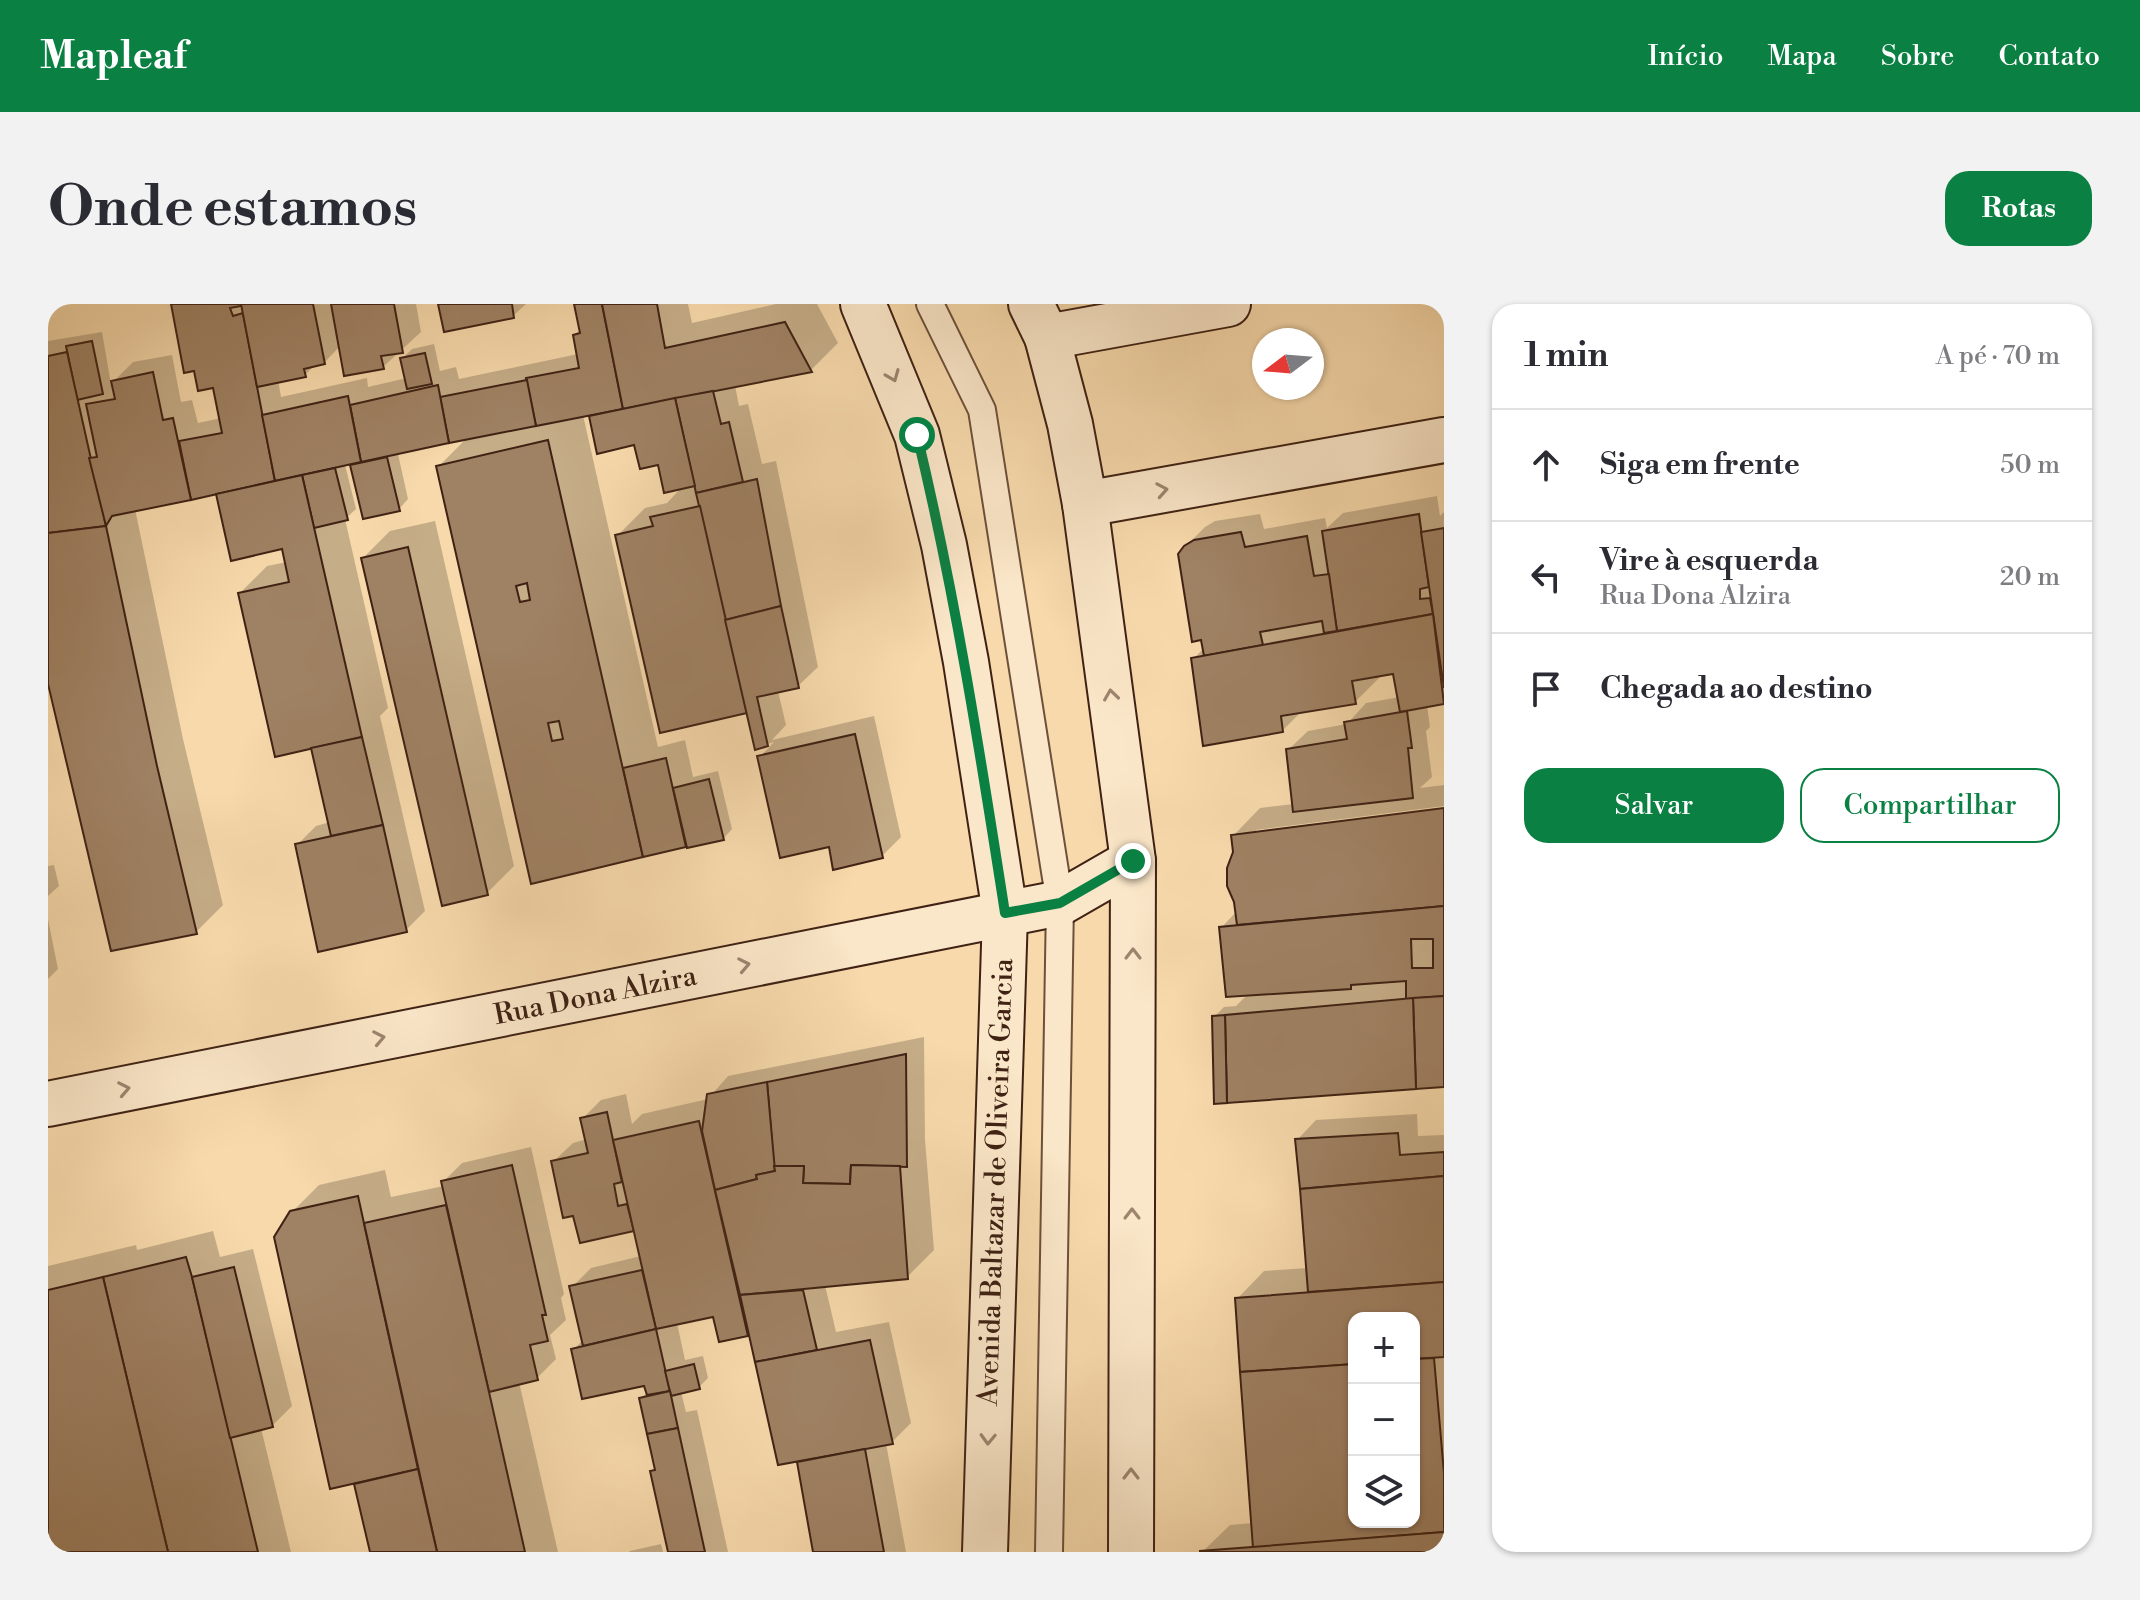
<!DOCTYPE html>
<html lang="pt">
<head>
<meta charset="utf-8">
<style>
  body { margin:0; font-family:"Libre Bodoni",serif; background:#f2f2f3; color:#2b2b33 }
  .controls { position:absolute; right:24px; bottom:24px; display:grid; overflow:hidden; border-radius:16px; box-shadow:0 2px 6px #0004 }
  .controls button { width:72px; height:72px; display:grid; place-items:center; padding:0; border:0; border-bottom:2px solid #e1e1e2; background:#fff; color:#2b2b33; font:40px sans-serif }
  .compass { position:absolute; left:1204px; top:24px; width:72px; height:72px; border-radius:50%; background:#fff; box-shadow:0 2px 6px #0004; rotate:254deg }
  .stop { position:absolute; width:24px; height:24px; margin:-18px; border:6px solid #0b8043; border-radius:50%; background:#fff }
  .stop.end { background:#0b8043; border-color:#fff; box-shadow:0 2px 8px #0008 }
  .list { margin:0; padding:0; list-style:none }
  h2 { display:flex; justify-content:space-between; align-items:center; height:104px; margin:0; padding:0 32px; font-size:34px }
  h2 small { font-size:26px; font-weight:400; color:#7c7c81 }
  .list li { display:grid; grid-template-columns:52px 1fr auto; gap:24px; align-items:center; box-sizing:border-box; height:112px; padding:0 32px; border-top:2px solid #e1e1e2 }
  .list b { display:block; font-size:30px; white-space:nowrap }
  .list p { margin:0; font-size:26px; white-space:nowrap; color:#7c7c81 }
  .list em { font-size:26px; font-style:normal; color:#7c7c81 }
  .actions { display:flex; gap:16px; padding:24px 32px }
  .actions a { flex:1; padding:18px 0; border:2px solid #0b8043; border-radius:24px; text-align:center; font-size:28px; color:#0b8043 }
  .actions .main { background:#0b8043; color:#fff }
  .icon { flex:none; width:44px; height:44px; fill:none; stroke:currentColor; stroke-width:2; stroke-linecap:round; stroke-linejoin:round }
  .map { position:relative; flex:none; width:1396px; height:1248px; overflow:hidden; border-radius:24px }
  header { display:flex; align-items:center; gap:48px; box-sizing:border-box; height:112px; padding:0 40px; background:#0b8043; color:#fff }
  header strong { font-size:38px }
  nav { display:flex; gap:44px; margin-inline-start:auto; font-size:28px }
  .intro { display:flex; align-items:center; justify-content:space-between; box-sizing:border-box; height:192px; padding:0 48px }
  h1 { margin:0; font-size:56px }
  .button { padding:20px 36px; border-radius:24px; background:#0b8043; color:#fff; font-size:28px; font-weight:700 }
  main { display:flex; gap:48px; padding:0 48px }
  aside { flex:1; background:#fff; border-radius:24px; box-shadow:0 2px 6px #0004 }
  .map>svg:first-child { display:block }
  .shadow { fill:#0003; fill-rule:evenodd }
  .building { fill:#9f8163; stroke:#3f2214; stroke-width:2; fill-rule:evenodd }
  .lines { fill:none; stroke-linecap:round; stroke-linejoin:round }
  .lane-casing { stroke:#6d503a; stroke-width:30 }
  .secondary-casing { stroke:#3f2214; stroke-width:48 }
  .lane { stroke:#fae6c8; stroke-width:26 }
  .secondary { stroke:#fae6c8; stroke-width:44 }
  .oneway { stroke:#9c846e }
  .route { stroke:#0b8043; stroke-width:10 }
  .labels { text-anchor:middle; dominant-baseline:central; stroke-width:6; stroke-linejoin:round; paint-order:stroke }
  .street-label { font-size:28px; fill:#3f2214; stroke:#fae6c8 }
</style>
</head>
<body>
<header>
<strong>Mapleaf</strong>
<nav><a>Início</a><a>Mapa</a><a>Sobre</a><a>Contato</a></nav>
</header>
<div class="intro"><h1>Onde estamos</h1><a class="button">Rotas</a></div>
<main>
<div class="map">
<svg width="1396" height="1248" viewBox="0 0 1396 1248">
  <rect width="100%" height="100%" fill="#f7d9ab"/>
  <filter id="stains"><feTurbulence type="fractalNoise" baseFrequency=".0025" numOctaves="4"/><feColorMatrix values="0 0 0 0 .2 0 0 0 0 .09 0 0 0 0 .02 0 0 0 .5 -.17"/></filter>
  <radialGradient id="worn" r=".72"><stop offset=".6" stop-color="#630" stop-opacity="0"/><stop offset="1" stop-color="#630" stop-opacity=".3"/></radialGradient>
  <!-- shadow -->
  <g class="shadow">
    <path d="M125,0H368L373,28L335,63L293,41L276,59L268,60L257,71L230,76L233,93L319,74L320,83L359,74L354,55L364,45L386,40L392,67L408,63L411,75L530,50L527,31L533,25L528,0H640L644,19L728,0H769L790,39L763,66L687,81L691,102L700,100L714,160L728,157L770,363L750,382L730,387L738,421L724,436L826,412L853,533L834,552L782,541L712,453L726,438L709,443L700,405L570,231L597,204L619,199L635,182L588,139L551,147L542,110L535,111L610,443L637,436L645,473L670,467L684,525L675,535L640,540L485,578L390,163L417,136L350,150L360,195L351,205L316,213L304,160L297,161L308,205L297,215L340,404L332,412L377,607L358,626L249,541L268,522L282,518L265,442L192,289L219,262L239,258L235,242L174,187L87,205L135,435L175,601L148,628L0,370V37L54,28L63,80L85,58L124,51L133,98L144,96L150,119L173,114L167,81L147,64Z"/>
    <path d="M393,0H478L465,12Z"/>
    <path d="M1389,192L1392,212L1396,208V398L1379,401L1382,423L1378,427L1384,473L1372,484L1396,481V502L1208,526V530L1396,506V781L1167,712L1176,703L1188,702L1201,689L1173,624L1189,607L1185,532L1212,504L1246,500L1240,446L1260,427L1299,420L1318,399L1352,393L1347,367L1334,371L1307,398L1254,407L1235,426L1145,355L1156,344L1137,243L1157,223L1167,217L1212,210L1216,225L1277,214L1279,224L1295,209Z"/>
    <path d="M387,217L466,562L439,589L315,254L342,227Z"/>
    <path d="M6,561L11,582L0,592V562Z"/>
    <path d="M0,615L10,665L0,675Z"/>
    <path d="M876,733L877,836L886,946L859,973L777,981L788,1028L841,1018L863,1119L844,1138L838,1139L858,1248H767L751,1155L732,1159L702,1027L699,1030L667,1010L629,1019L637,1056L655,1052L660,1074L651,1083L633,1088L638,1108L649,1106L680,1248H622L604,1167L609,1163L593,1095L600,1087L598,1079L525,1046L535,1036L524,983L543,964L593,952L587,925L527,910L505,858L525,839L539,835L534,815L553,796L578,790L584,820L594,810L660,795L680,772Z"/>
    <path d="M1369,810L1370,832L1396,831V1248H1154L1182,1221L1205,1219L1189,995L1216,967L1260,964L1249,836L1268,816ZM1306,1014H1366V1218H1306Z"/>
    <path d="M483,843L516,990L513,994L518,1016L502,1031L508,1055L489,1074L471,1078L510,1248H324L309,1181L313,1176L243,909L271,881L337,866L343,893L396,882L395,878L414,859Z"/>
    <path d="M165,927L172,953L205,945L244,1102L224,1122L213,1124L243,1248H0V962L88,941L89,946Z"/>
    <path d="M613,1240L615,1248H581L582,1247Z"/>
  </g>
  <!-- building -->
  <g class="building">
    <path d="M123,0H193V2L182,4L185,12L195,9L227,177L143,196L131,137L174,129L165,84L150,87L146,67L136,69Z"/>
    <path d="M193,0H265L277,60L256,65L258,73L209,83Z"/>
    <path d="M283,0H346L355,49L333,52L336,65L296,72Z"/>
    <path d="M390,0H464L466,14L396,28Z"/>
    <path d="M526,0H554L575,105L488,122L478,74L531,64L525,31L532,29Z"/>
    <path d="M554,0H609L617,44L737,18L764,68L575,105Z"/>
    <path d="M44,37L55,90L29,96L18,42Z"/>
    <path d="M19,48L58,222L0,229V52Z"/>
    <path d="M377,49L384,80L359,85L352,54Z"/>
    <path d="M105,68L115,116L125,114L143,196L64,212L58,222L41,154L49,153L38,100L67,95L63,77Z"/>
    <path d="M479,76L488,122L401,139L392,93Z"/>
    <path d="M390,81L401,139L313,158L302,101Z"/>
    <path d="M665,87L673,120L681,118L695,178L648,189L627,94Z"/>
    <path d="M300,92L313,158L227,177L214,111Z"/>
    <path d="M627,94L647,182L616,189L610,161L592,165L586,141L549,150L541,112Z"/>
    <path d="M500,136L595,553L483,580L388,162ZM479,279L482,296L472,298L468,282ZM511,417L515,435L504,437L500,419Z"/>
    <path d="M339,153L352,207L315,215L302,161Z"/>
    <path d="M287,164L300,216L266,224L254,171Z"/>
    <path d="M254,171L314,433L227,453L190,289L241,278L234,245L183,257L168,190Z"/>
    <path d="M709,175L733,302L677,316L648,189Z"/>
    <path d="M652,202L699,409L612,429L567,231L605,222L602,213Z"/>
    <path d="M1371,210L1381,283L1372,285V295L1382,294L1385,310L1289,327L1274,227Z"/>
    <path d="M58,222L109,462L149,630L63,647L0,380V229Z"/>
    <path d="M1396,224V384L1373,228Z"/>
    <path d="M1193,228L1197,243L1259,232L1266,272L1281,270L1289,327L1276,329L1274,317L1212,328L1215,341L1156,352L1153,336L1144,338L1130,250L1136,242L1146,236Z"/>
    <path d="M360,243L440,591L394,602L313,254Z"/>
    <path d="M733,302L751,384L709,393L720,442L707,446L677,316Z"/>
    <path d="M1385,310L1396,400L1352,408L1345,370L1304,377L1308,400L1233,412L1235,428L1155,442L1143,354Z"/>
    <path d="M1359,407L1364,444H1360L1365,494L1245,508L1238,445L1299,435L1296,418Z"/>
    <path d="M807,430L835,554L785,566L781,543L732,554L709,452Z"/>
    <path d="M314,433L335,521L283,532L263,444Z"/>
    <path d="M618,454L638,543L595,553L575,464Z"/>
    <path d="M661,475L676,536L639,544L625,484Z"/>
    <path d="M1396,504V602L1189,621L1186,598L1179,582V564L1185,548L1183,531Z"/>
    <path d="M335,521L359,628L270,648L247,540Z"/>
    <path d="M1396,602V692L1358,695V677L1303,681V685L1178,693L1171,623ZM1363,635H1385V664H1364Z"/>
    <path d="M1396,692V783L1368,785L1365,694Z"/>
    <path d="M1365,694L1368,785L1179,799L1177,711Z"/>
    <path d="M1177,711L1179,799L1166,800L1164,712Z"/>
    <path d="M858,750L859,863L803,861L802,880L755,879L756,862H726L719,778Z"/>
    <path d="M719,778L727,867L708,871L709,875L667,886L654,827L659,790Z"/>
    <path d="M559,808L574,878L566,880L570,902L579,900L586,927L532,939L525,912L515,914L503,857L540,849L532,814Z"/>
    <path d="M651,817L700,1032L671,1038L665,1013L608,1025L565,836Z"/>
    <path d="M1350,829L1352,851L1396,848V872L1252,885L1247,835Z"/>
    <path d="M464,861L498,1011H494L500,1037L482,1041L490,1076L441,1088L393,877Z"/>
    <path d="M803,861L852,862L860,975L692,991L667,886L709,875L708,871L727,867L726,862H756L755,879L802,880Z"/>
    <path d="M1396,872V978L1260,988L1252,885Z"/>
    <path d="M310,892L370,1165L282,1185L226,933L242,907Z"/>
    <path d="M398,901L441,1088L477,1248H389L316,919Z"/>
    <path d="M138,953L144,973L210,1248H120L55,973Z"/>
    <path d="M186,963L225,1123L182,1134L144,973Z"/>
    <path d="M594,966L608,1025L535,1042L521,982Z"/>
    <path d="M55,973L120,1248H0V986Z"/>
    <path d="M1396,978V1053L1366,1055V1014H1306V1060L1192,1068L1187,994Z"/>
    <path d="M755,986L769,1046L707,1058L692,991Z"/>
    <path d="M608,1025L622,1087L599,1091L596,1082L534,1095L523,1045Z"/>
    <path d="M822,1036L845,1140L730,1161L707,1058Z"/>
    <path d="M1386,1054L1396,1169V1228L1205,1244L1192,1068L1306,1060V1218H1366V1055Z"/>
    <path d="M646,1060L652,1085L623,1092L617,1067Z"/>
    <path d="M622,1087L630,1124L599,1130L591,1094Z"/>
    <path d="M630,1124L657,1248H620L602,1167L607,1166L599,1130Z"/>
    <path d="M817,1145L836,1248H765L749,1158Z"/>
    <path d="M370,1165L389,1248H322L306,1180Z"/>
    <path d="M1396,1228V1248H1152V1247Z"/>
  </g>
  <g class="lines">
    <!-- lane casing -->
    <g class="lane-casing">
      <path id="lane" d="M882,0L934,106L1012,599L1001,1248"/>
    </g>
    <!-- secondary casing -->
    <g class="secondary-casing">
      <g id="secondary">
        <path d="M815,0L869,131L896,241L918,358L957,609L937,1248"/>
        <path d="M983,0L999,33L1022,120L1037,200L1085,557L1083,1248"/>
        <path d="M999,33L1180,0"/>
        <path d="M1037,200L1396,136"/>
        <path id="s1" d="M0,800L1012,599L1085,557"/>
      </g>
    </g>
    <!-- lane -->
    <use href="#lane" class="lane"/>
    <!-- secondary -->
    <use href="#secondary" class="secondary"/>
  </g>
  <!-- one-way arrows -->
  <defs><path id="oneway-chevron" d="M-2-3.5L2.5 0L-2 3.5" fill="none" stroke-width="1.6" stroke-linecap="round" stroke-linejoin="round" transform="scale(2)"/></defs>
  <g class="oneway">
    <use href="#oneway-chevron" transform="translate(845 72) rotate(68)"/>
    <use href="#oneway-chevron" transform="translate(1114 186) rotate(-10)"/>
    <use href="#oneway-chevron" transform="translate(1063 391) rotate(-98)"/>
    <use href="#oneway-chevron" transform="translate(1085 650) rotate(-90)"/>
    <use href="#oneway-chevron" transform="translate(696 661) rotate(-11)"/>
    <use href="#oneway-chevron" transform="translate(331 734) rotate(-11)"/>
    <use href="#oneway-chevron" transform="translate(76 785) rotate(-11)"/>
    <use href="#oneway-chevron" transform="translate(1084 910) rotate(-90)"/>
    <use href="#oneway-chevron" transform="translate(940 1135) rotate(92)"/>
    <use href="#oneway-chevron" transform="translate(1083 1170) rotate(-90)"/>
  </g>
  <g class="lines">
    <!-- route -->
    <path class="route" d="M869,131C907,289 932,448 957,609L1012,599L1085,557"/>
  </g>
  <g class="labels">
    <!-- street labels -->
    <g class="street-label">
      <text stroke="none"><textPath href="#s1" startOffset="558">Rua Dona Alzira</textPath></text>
      <text transform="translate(948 878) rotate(-88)">Avenida Baltazar de Oliveira Garcia</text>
    </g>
  </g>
  <rect width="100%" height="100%" filter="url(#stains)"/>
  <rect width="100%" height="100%" fill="url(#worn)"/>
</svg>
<div class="controls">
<button>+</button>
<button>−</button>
<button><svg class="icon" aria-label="layers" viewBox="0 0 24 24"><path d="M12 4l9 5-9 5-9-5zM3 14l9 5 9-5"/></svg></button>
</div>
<svg class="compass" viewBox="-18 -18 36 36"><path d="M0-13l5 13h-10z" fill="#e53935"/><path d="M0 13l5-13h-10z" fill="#7c7c81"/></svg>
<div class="stop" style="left:869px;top:131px"></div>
<div class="stop end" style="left:1085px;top:557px"></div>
</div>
<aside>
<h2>1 min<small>A pé · 70 m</small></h2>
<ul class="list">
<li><svg class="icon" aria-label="ahead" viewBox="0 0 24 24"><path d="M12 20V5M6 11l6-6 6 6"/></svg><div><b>Siga em frente</b></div><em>50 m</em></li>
<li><svg class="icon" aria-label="left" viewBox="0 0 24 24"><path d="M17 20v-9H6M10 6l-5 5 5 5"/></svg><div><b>Vire à esquerda</b><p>Rua Dona Alzira</p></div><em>20 m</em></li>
<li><svg class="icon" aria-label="arrive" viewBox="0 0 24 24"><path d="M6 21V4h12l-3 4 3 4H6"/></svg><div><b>Chegada ao destino</b></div></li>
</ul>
<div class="actions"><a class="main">Salvar</a><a>Compartilhar</a></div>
</aside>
</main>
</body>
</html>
